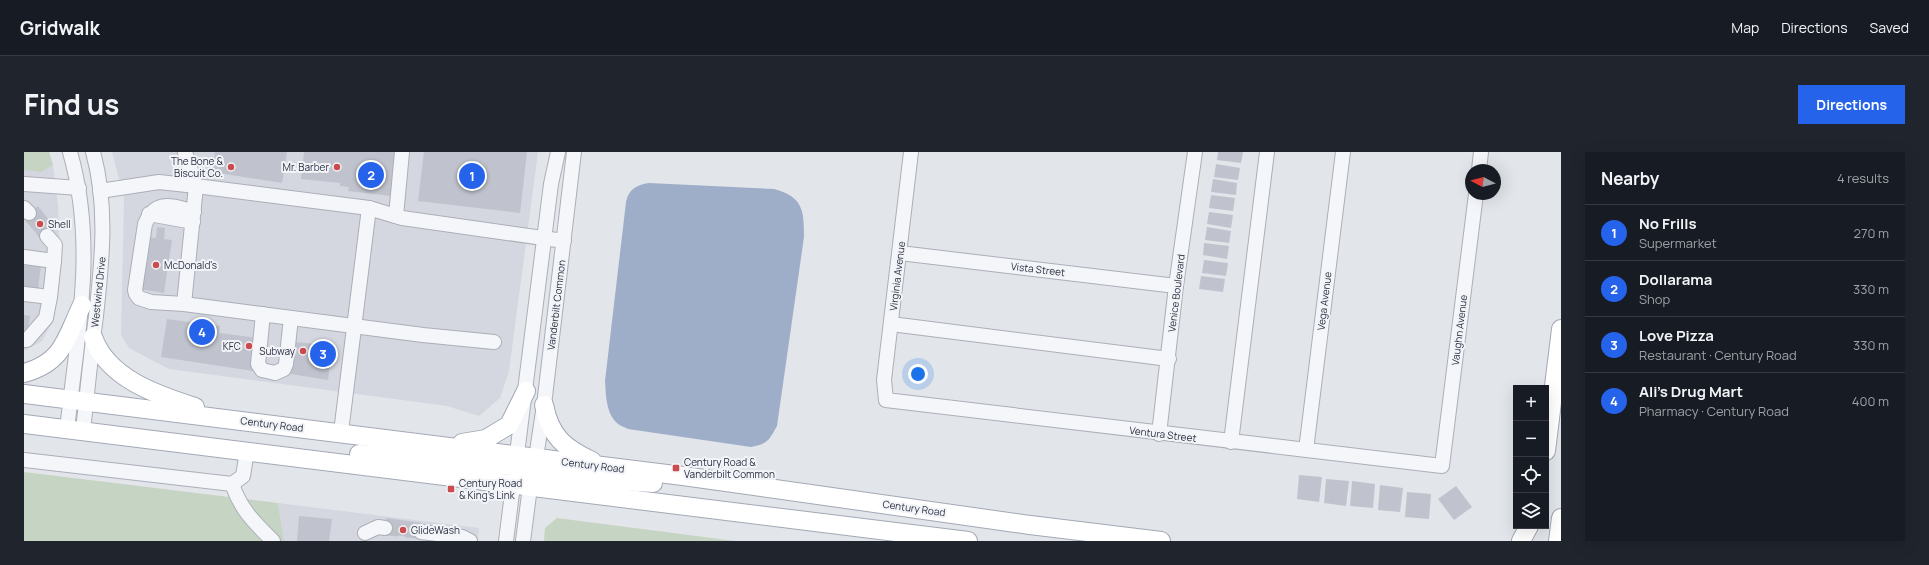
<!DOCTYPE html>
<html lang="en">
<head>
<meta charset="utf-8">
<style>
  body { margin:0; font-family:Manrope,sans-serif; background:#20242c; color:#f1f3f6 }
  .controls { position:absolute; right:12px; bottom:12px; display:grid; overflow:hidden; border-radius:0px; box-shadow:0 4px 16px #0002 }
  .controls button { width:36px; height:36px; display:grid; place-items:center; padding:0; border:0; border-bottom:1px solid #363941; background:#171b24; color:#f1f3f6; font:20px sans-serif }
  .compass { position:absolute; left:1441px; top:12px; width:36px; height:36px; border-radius:50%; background:#171b24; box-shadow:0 4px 16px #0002; rotate:277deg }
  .you { position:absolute; left:894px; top:222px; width:14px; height:14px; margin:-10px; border:3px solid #fff; border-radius:50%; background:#1a73e8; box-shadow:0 0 0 6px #1a73e833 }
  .badge { display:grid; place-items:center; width:26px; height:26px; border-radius:50%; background:#2563eb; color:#fff; font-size:13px; font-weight:700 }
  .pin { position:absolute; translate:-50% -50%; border:2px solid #fff; box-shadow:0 1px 4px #0006 }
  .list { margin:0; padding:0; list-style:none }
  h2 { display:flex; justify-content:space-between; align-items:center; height:52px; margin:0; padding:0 16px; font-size:17px }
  h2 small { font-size:13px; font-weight:400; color:#9ea1a6 }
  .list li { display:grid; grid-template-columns:26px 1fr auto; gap:12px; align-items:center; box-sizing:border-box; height:56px; padding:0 16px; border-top:1px solid #363941 }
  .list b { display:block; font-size:15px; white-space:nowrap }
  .list p { margin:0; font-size:13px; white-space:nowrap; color:#9ea1a6 }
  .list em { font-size:13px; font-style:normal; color:#9ea1a6 }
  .icon { flex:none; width:22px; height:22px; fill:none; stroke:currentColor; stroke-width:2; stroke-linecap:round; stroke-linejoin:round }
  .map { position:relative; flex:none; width:1537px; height:389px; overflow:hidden; border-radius:0px }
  header { display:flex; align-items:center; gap:24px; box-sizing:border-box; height:56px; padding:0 20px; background:#171b24; border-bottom:1px solid #363941 }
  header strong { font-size:19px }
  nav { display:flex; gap:22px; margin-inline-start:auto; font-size:14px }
  .intro { display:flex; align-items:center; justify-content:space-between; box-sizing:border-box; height:96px; padding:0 24px }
  h1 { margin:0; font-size:28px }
  .button { padding:10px 18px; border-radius:0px; background:#2563eb; color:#fff; font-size:14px; font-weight:700 }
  main { display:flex; gap:24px; padding:0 24px }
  aside { flex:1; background:#171b24; border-radius:0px; box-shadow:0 4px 16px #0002 }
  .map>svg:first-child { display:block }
  .built { fill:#d4d7df }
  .green { fill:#c6d4c4 }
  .water { fill:#9eaec9 }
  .building { fill:#c0c3cd }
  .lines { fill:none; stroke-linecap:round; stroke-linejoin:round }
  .minor-tunnel { stroke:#bdc1c8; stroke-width:14; stroke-dasharray:14 7; stroke-linecap:butt }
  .minor-casing { stroke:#abafb8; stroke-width:16 }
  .major-casing { stroke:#a2a8b6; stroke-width:20 }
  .minor { stroke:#f5f6f9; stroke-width:14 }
  .major { stroke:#fff; stroke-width:18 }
  .poi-dot { fill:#cc4b4f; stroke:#f2f4f8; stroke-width:1.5 }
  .labels { text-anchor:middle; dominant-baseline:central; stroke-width:4; stroke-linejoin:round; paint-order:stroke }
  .poi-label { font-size:10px; fill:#2b3042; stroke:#f2f4f8; text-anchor:start }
  .street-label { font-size:10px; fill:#2b3042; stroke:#f2f4f8 }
</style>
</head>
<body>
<header>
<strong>Gridwalk</strong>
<nav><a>Map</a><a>Directions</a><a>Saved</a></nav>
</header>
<div class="intro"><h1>Find us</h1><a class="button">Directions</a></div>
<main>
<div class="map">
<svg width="1537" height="389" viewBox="0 0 1537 389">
  <rect width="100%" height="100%" fill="#e2e5ea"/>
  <!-- built -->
  <g class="built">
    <path d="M0,0H25L29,13L34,53L36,112L30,167L18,189L2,198H0Z"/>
    <path d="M88,0H514L485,219L476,246L455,264L423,254L145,217L105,196L97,183L100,46Z"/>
    <path d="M254,351L455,376L454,389H260Z"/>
  </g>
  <!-- green -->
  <g class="green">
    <path d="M0,0H25L29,13L17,20L0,18Z"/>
    <path d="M0,320L254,351L260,389H0Z"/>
    <path d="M533,366L711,389H520L521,376Z"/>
  </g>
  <!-- water -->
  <path class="water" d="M625,31L750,37C779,45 780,58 780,85L753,274C745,288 744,292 727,295L604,277C601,275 596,274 593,271C582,261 582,243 581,229L602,50C605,37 612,33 625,31Z"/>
  <!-- building -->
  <g class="building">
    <path d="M191,0H263L258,31L188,20Z"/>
    <path d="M280,0H373L367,44L324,39L325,35L316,34V31L277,27Z"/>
    <path d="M400,0H503L496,61L394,49Z"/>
    <path d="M1194,0H1219L1217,11L1193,8Z"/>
    <path d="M1192,12L1216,16L1214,28L1190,25Z"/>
    <path d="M1189,27L1213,31L1212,43L1187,40Z"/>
    <path d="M1187,43L1211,46L1209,59L1185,56Z"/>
    <path d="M14,54L32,77L18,88L0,67Z"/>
    <path d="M1185,60L1209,63L1207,76L1183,72Z"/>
    <path d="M133,75L141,76L140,87L148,88L140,141L116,137L123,85L132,86Z"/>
    <path d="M1183,75L1207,79L1205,91L1181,88Z"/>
    <path d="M1180,91L1205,94L1203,107L1179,103Z"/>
    <path d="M1180,108L1204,111L1202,124L1178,121Z"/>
    <path d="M0,111L17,113L14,138L0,137Z"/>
    <path d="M1177,124L1201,127L1199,140L1175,137Z"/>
    <path d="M0,163L6,164L3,185L0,184Z"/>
    <path d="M143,167L196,174L195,181L233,186L229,219L137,205Z"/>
    <path d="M272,190L308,194L304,228L267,222Z"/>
    <path d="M1275,323L1298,325L1295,350L1273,347Z"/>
    <path d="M1302,327L1325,329L1322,354L1300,351Z"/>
    <path d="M1328,329L1351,332L1349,356L1326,354Z"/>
    <path d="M1356,333L1379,336L1376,360L1354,358Z"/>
    <path d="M1432,334L1448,355L1430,368L1414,347Z"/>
    <path d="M1383,340L1407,342L1405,367L1381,365Z"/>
    <path d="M275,364L308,367L305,389H273Z"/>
    <path d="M362,366L398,371L396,386L360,382Z"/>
  </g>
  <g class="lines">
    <!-- minor-tunnel -->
    <g class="minor-tunnel">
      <path d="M5,61L23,84"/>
      <path d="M361,376L397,380"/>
    </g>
    <!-- minor casing -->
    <g class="minor-casing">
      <g id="minor">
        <path d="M161,0L172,34L160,152L399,183L470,190"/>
        <path d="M887,0L860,228L862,248L1418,314L1452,42"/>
        <path d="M1455,18L1457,0"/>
        <path d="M0,32L55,36"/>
        <path d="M76,39L135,30L172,34L345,56L378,66L540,89"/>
        <path d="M0,56L5,61"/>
        <path d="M125,62L169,70"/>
        <path d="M372,64L378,0"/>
        <path d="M23,84L31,93L30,109"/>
        <path d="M876,101L1152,134"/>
        <path d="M0,105L30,109L26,145L0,142"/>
        <path d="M160,152L127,150L115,146L112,142L111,138L121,72C132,46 148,54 170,60"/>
        <path d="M239,162L234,212L238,218L251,221L260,217L262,212L267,166"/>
        <path d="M867,172L1145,207"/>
        <path d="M0,188H3L22,166L26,145"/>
        <path d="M43,278C53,182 73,95 46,0"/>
        <path d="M59,279C63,241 67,202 72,164C78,110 84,54 69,0"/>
        <path d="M317,280L345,56"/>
        <path d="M1135,282L1152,134L1171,0"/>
        <path d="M1207,290L1243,0"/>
        <path d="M1282,298L1319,0"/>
        <path d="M0,308L208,332L219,324L223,299"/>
        <path d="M208,332C217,358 230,370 249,389"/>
        <path d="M397,380L438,385L446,389"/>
        <path d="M341,381L354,375L361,376"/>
        <path d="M482,389L527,32L534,0"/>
        <path d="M499,389L506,335L512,306L520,253L550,0"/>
      </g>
    </g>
    <!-- major casing -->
    <g class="major-casing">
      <g id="major">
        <path d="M69,185C83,226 133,243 171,255"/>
        <path d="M0,221C40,210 42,186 58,153"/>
        <path d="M0,242L659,324L1006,373L1137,389"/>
        <path d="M520,253C526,284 540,296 568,309"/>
        <path d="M0,272L944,389"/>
        <path d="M438,291L462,287L485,273L502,239"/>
        <path d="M1522,299L1537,177"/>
        <path d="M335,302C366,304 397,305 428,308C454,311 479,319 504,309"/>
        <path d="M491,331L498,326L508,323L629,331"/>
        <path d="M1497,389L1505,374"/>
        <path d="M1534,389L1537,366"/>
      </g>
    </g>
    <!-- minor -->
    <use href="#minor" class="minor"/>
    <!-- major -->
    <use href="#major" class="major"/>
  </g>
  <!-- markers -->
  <g class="poi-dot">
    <circle cx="207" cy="15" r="4"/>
    <circle cx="313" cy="15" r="4"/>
    <circle cx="16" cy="72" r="4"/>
    <circle cx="132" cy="113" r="4"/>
    <circle cx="225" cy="194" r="4"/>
    <circle cx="279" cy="199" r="4"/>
    <rect x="648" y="312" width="8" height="8" rx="2"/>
    <rect x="423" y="333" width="8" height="8" rx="2"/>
    <circle cx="379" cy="378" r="4"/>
  </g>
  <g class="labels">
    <!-- poi labels -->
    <g class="poi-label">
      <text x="199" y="9" text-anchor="end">The Bone &amp;<tspan x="199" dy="12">Biscuit Co.</tspan></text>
      <text x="305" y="15" text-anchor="end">Mr. Barber</text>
      <text x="24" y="72">Shell</text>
      <text x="140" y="113">McDonald's</text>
      <text x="217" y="194" text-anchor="end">KFC</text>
      <text x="271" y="199" text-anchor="end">Subway</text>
      <text x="660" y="310">Century Road &amp;<tspan x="660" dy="12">Vanderbilt Common</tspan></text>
      <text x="435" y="331">Century Road<tspan x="435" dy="12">&amp; King's Link</tspan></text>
      <text x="387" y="378">GlideWash</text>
    </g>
    <!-- street labels -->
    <g class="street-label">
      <text transform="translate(1014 117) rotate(7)">Vista Street</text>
      <text transform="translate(873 124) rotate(-83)">Virginia Avenue</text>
      <text transform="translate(74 140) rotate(-84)">Westwind Drive</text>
      <text transform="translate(1152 141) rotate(-83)">Venice Boulevard</text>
      <text transform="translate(1300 149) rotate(-83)">Vega Avenue</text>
      <text transform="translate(532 153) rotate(-83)">Vanderbilt Common</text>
      <text transform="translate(1435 178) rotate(-83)">Vaughn Avenue</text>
      <text transform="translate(248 272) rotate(7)">Century Road</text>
      <text transform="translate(1139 282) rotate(7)">Ventura Street</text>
      <text transform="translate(569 313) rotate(7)">Century Road</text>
      <text transform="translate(890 356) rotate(8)">Century Road</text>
    </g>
  </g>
</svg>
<div class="controls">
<button>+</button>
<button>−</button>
<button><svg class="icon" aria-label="locate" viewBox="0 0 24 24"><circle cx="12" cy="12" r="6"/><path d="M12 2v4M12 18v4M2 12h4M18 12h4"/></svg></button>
<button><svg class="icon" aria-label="layers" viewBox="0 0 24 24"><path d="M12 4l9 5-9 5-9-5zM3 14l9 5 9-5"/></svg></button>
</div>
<svg class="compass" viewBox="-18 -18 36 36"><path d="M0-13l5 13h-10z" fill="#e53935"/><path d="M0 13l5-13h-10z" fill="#9ea1a6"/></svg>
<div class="you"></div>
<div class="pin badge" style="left:448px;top:24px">1</div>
<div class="pin badge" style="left:347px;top:23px">2</div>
<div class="pin badge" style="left:299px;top:202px">3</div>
<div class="pin badge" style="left:178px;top:180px">4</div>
</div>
<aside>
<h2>Nearby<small>4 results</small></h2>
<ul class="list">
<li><span class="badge">1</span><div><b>No Frills</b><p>Supermarket</p></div><em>270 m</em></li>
<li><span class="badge">2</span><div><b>Dollarama</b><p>Shop</p></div><em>330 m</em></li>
<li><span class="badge">3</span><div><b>Love Pizza</b><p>Restaurant · Century Road</p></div><em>330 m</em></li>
<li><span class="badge">4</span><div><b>Ali’s Drug Mart</b><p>Pharmacy · Century Road</p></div><em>400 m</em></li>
</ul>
</aside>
</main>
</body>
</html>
